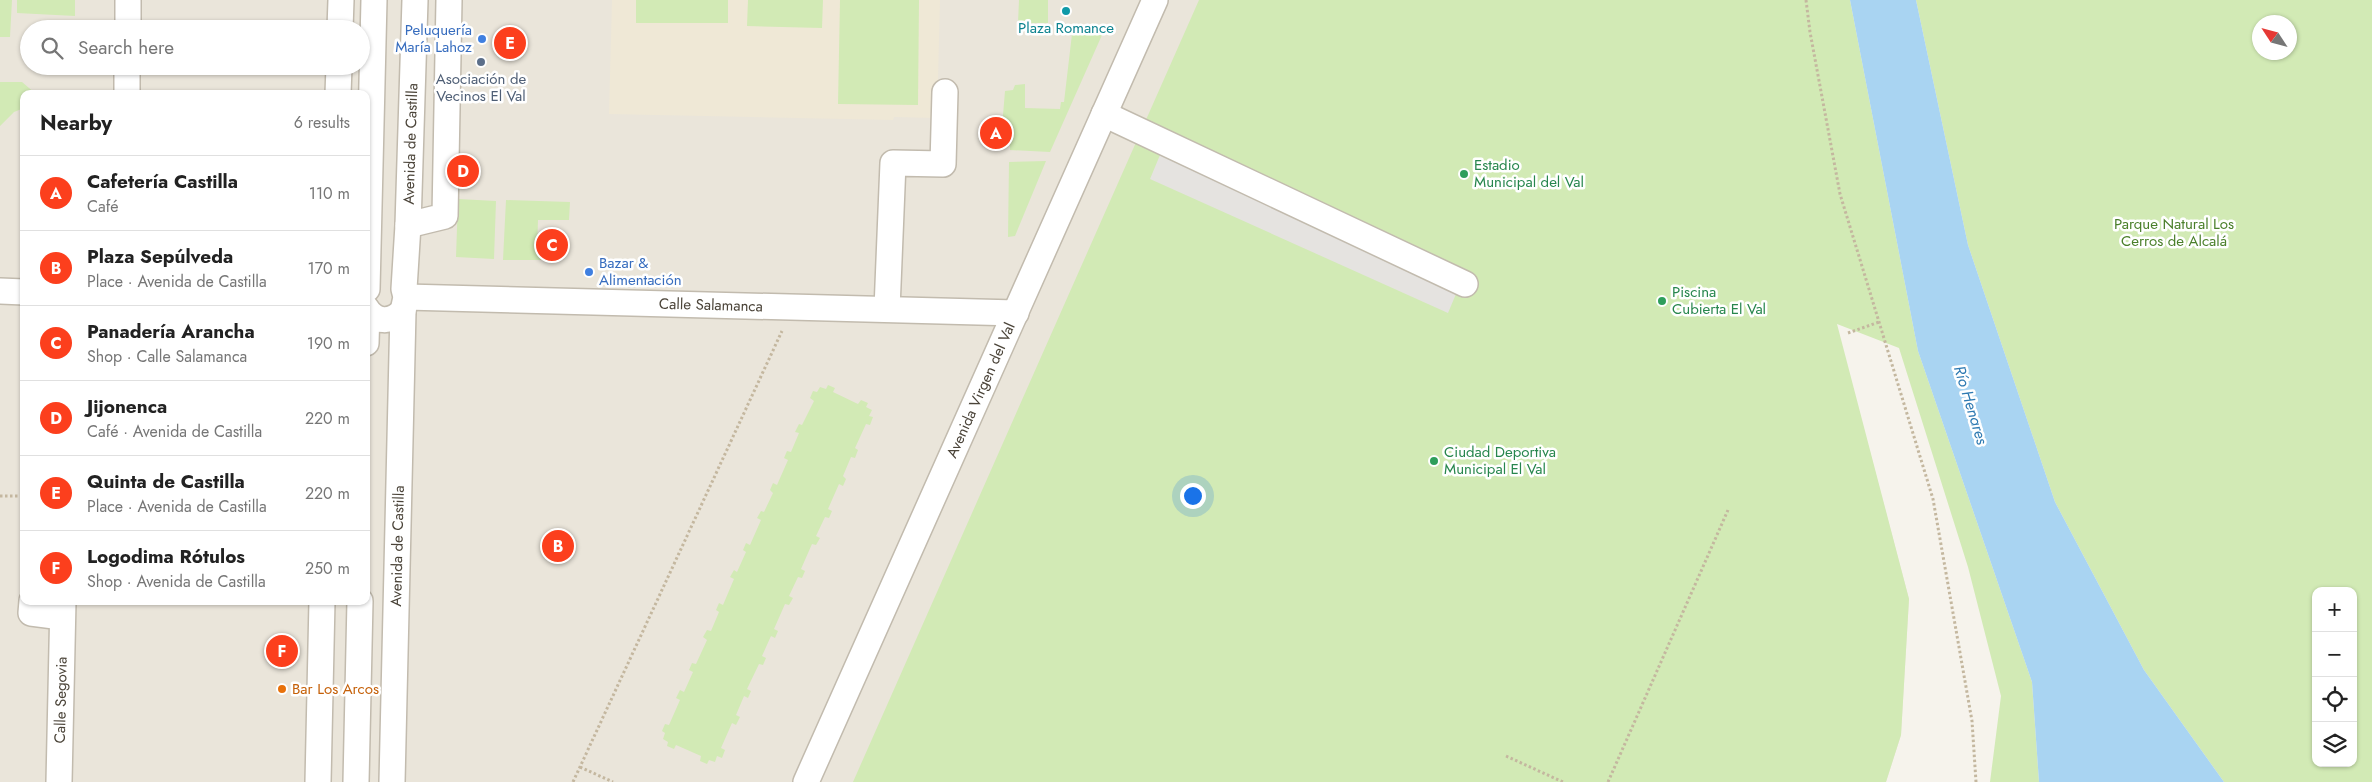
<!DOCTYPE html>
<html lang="en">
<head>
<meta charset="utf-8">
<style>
  body { margin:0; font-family:Jost,sans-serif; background:#f2f2f2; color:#222 }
  .controls { position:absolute; right:15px; bottom:15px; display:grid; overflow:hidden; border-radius:10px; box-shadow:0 1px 4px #0004 }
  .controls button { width:45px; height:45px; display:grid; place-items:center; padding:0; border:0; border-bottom:1px solid #e0e0e0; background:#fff; color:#222; font:25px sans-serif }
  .compass { position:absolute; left:2252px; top:15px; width:45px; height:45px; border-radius:50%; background:#fff; box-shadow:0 1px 4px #0004; rotate:306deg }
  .you { position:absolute; left:1192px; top:495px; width:18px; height:18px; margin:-12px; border:4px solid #fff; border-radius:50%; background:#1a73e8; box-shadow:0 0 0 8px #1a73e833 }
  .badge { display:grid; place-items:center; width:32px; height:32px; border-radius:50%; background:#fc3f1d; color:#fff; font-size:16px; font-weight:700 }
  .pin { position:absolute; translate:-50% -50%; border:2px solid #fff; box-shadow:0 1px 5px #0006 }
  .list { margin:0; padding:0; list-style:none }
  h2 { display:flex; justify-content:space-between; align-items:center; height:65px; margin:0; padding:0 20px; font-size:21px }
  h2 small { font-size:16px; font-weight:400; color:#767676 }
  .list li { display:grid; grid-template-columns:32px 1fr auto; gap:15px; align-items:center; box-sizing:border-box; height:75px; padding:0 20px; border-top:1px solid #e0e0e0 }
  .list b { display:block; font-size:19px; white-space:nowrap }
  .list p { margin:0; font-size:16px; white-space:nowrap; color:#767676 }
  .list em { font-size:16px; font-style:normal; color:#767676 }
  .icon { flex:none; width:28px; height:28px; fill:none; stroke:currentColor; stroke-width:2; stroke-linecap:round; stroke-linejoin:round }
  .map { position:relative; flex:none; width:2372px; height:782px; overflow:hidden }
  .search { position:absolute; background:#fff; box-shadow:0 1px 4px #0004; left:20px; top:20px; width:350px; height:55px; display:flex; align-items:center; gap:12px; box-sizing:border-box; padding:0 18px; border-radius:28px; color:#767676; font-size:19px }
  .panel { position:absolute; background:#fff; box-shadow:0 1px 4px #0004; left:20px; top:90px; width:350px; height:515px; border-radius:10px }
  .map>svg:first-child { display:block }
  .residential { fill:#eae5da; fill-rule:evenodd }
  .education { fill:#efe8d6 }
  .green { fill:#d2eab5; fill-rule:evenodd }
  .parking { fill:#e5e3e0 }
  .water { fill:#a9d4f2 }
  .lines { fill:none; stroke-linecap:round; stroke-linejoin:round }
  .minor-casing { stroke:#c2bbae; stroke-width:28 }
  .path { stroke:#c4b79f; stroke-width:3; stroke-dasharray:2.5 2.5; stroke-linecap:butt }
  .minor { stroke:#fff; stroke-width:25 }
  .culture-dot { fill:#0f9aa8; stroke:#fff; stroke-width:2 }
  .shop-dot { fill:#3f7fe0; stroke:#fff; stroke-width:2 }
  .service-dot { fill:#5c6f8a; stroke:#fff; stroke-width:2 }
  .leisure-dot { fill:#2e9e5b; stroke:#fff; stroke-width:2 }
  .food-dot { fill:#e8710a; stroke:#fff; stroke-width:2 }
  .labels { text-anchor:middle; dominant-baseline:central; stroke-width:5; stroke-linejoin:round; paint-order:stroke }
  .culture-label { font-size:15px; fill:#0d838f; stroke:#fff }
  .shop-label { font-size:15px; fill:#366cbe; stroke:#fff; text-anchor:end }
  .service-label { font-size:15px; fill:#4e5e75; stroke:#fff }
  .street-label { font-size:15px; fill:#4b4439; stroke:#fff }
  .leisure-label { font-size:15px; fill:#27864d; stroke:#fff; text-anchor:start }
  .park-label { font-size:15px; fill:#4a7f2a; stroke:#fff }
  .food-label { font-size:15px; fill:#c56008; stroke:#fff; text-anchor:start }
  .water-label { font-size:16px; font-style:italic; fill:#2e7ab2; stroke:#fff }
</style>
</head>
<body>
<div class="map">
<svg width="2372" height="782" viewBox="0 0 2372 782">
  <rect width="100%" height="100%" fill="#f6f3ec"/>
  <!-- residential -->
  <path class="residential" d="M0,0H1766L1836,324L1909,599L1901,735L1886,782H0ZM29,29H361V66H29ZM24,94H366V601H24Z"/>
  <!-- education -->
  <path class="education" d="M612,0H940L937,118L894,117L893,120L609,114Z"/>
  <!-- green -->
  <g class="green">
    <path d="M0,0H12L10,37H0Z"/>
    <path d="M17,0H75V16L17,13Z"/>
    <rect x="636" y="0" width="92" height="23"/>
    <path d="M748,0H823L822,28L747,26Z"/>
    <path d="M840,0H919L918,105L838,104Z"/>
    <path d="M1019,0H1048V23H1018Z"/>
    <path d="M1199,0H1850L1918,351L2032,682L2039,782H1990L2001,696L1968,567L1899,348L1837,324L1909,599L1901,735L1886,782H853Z"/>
    <path d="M1916,0H2372V782H2224L2144,670L2055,502L1968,245ZM2260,22H2290V52H2260ZM2316,591H2353V763H2316Z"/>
    <path d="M1072,34L1102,35L1050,152L1010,150V127H1002L1005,91L1013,90L1015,85L1025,84V108L1060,109L1061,102H1064Z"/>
    <path d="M0,82H22L36,94H24V108L14,112L0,126Z"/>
    <path d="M1046,161L1015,236L1008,237L1009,162Z"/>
    <path d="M458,199L496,201L494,259L456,257Z"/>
    <path d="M506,200L570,202L569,220H538L537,251L548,252V260H503Z"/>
    <path d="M828,385L835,388L833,392L858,404L861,400L868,403L866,407L872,410L869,416L873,417L870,425L866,424L855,448L858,450L855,458L851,457L843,476L846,479L843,486L839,484L828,509L832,511L829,518L825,517L816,536L820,538L816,545L812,544L801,569L805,571L802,578L798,577L789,596L793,598L789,605L785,604L774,629L778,631L775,638L771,636L762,656L766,658L763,665L759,664L747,689L751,691L748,698L744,696L736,715L740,717L736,725L732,723L721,748L725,750L722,758L717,756L715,762L709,760L707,764L700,761L701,756L676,745L674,749L667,746L668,742L663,739L665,733L662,731L665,724L669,725L680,700L676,698L680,690L684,692L693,672L689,670L692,663L696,664L707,640L703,637L707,630L711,631L719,612L716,610L719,603L723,605L734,579L730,577L734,570L737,572L746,552L743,550L746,543L750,545L761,520L757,518L761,511L764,512L773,493L770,490L773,483L777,485L788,460L784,458L787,451L791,452L799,433L795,432L799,424L802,425L814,401L810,398L813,391L817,392L820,387L826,389Z"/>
  </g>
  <!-- parking -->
  <path class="parking" d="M1165,143L1461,282L1448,313L1150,179Z"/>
  <!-- water -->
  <path class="water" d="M1850,0H1916L1968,245L2055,502L2144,670L2224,782H2039L2032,682L1918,351Z"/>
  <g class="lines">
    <!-- minor casing -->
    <g class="minor-casing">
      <g id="minor">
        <path d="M128,29V1"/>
        <path d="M340,29L341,0"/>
        <path d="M127,94V66"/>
        <path d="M338,94L339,66"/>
        <path d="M1104,114L1465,284"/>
        <path d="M408,225L445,216L449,0"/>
        <path d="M367,289L374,0"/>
        <path d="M0,291L24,292"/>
        <path id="s1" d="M406,297L1016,313"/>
        <path d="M366,308C375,323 391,323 403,311"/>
        <path d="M887,309L893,163L943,164L945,92"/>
        <path d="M366,343L367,310"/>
        <path d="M32,601L31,613L62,617"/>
        <path id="s2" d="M59,782L63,601"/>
        <path d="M318,782L322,601"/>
        <path d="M356,782L360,601"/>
        <path id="s3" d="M392,782L403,311L406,297L404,289L408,225L415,0"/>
        <path id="s4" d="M806,782L1155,0"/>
      </g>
    </g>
    <!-- path -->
    <g class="path">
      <path d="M1806,0L1810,32L1840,194L1933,499L1972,721L1976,782"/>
      <path d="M1848,333L1879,322"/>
      <path d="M0,496H24"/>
      <path d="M1506,756L1563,782"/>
      <path d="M580,767L613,782"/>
      <path d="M573,782L782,331"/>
      <path d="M1608,782L1728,510"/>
    </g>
    <!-- minor -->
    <use href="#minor" class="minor"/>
  </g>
  <!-- markers -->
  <circle class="culture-dot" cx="1066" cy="11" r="5"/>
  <g class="shop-dot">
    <circle cx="482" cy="39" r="5"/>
    <circle cx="589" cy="272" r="5"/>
  </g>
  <circle class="service-dot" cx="481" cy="62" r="5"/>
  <g class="leisure-dot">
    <circle cx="1464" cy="174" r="5"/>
    <circle cx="1662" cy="301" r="5"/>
    <circle cx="1434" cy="461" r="5"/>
  </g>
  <circle class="food-dot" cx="282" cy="689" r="5"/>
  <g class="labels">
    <!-- culture labels -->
    <g class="culture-label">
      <text x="1066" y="28">Plaza Romance</text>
    </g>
    <!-- shop labels -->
    <g class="shop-label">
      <text x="472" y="30">Peluquería<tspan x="472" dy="17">María Lahoz</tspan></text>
      <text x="599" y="263" text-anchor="start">Bazar &amp;<tspan x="599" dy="17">Alimentación</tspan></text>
    </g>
    <!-- service labels -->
    <g class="service-label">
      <text x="481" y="79">Asociación de<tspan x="481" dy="17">Vecinos El Val</tspan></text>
    </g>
    <!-- street labels -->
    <g class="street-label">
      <text stroke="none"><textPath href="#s3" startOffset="639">Avenida de Castilla</textPath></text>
      <text stroke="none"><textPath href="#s1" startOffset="305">Calle Salamanca</textPath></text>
      <text stroke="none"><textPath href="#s4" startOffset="429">Avenida Virgen del Val</textPath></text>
      <text stroke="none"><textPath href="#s3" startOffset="236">Avenida de Castilla</textPath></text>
      <text stroke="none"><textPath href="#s2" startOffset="82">Calle Segovia</textPath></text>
    </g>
    <!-- leisure labels -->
    <g class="leisure-label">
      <text x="1474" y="165">Estadio<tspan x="1474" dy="17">Municipal del Val</tspan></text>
      <text x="1672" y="292">Piscina<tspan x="1672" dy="17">Cubierta El Val</tspan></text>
      <text x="1444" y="452">Ciudad Deportiva<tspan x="1444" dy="17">Municipal El Val</tspan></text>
    </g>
    <!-- park labels -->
    <g class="park-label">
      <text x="2174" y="224">Parque Natural Los<tspan x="2174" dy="17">Cerros de Alcalá</tspan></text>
    </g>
    <!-- food labels -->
    <g class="food-label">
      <text x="292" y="689">Bar Los Arcos</text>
    </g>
    <!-- water labels -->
    <g class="water-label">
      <text transform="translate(1971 405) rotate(73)">Río Henares</text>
    </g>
  </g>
</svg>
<div class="controls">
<button>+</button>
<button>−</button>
<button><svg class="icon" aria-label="locate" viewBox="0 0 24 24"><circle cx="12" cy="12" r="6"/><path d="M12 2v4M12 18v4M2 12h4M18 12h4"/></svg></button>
<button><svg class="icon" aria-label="layers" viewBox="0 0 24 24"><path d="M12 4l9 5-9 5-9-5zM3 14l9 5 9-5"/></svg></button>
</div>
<svg class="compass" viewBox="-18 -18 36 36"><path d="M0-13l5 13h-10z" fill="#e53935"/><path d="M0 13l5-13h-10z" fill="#767676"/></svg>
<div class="you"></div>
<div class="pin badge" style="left:996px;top:133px">A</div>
<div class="pin badge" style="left:558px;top:546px">B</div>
<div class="pin badge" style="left:552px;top:245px">C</div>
<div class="pin badge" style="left:463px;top:171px">D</div>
<div class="pin badge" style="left:510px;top:43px">E</div>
<div class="pin badge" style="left:282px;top:651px">F</div>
<div class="search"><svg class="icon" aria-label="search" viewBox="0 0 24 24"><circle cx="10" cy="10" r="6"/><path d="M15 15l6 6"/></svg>Search here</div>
<section class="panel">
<h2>Nearby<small>6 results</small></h2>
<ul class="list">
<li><span class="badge">A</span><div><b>Cafetería Castilla</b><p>Café</p></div><em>110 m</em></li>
<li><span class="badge">B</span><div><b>Plaza Sepúlveda</b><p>Place · Avenida de Castilla</p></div><em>170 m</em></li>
<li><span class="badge">C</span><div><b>Panadería Arancha</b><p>Shop · Calle Salamanca</p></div><em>190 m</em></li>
<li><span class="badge">D</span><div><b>Jijonenca</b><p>Café · Avenida de Castilla</p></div><em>220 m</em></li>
<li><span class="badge">E</span><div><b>Quinta de Castilla</b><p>Place · Avenida de Castilla</p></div><em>220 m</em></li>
<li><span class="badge">F</span><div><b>Logodima Rótulos</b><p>Shop · Avenida de Castilla</p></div><em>250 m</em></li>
</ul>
</section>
</div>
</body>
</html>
